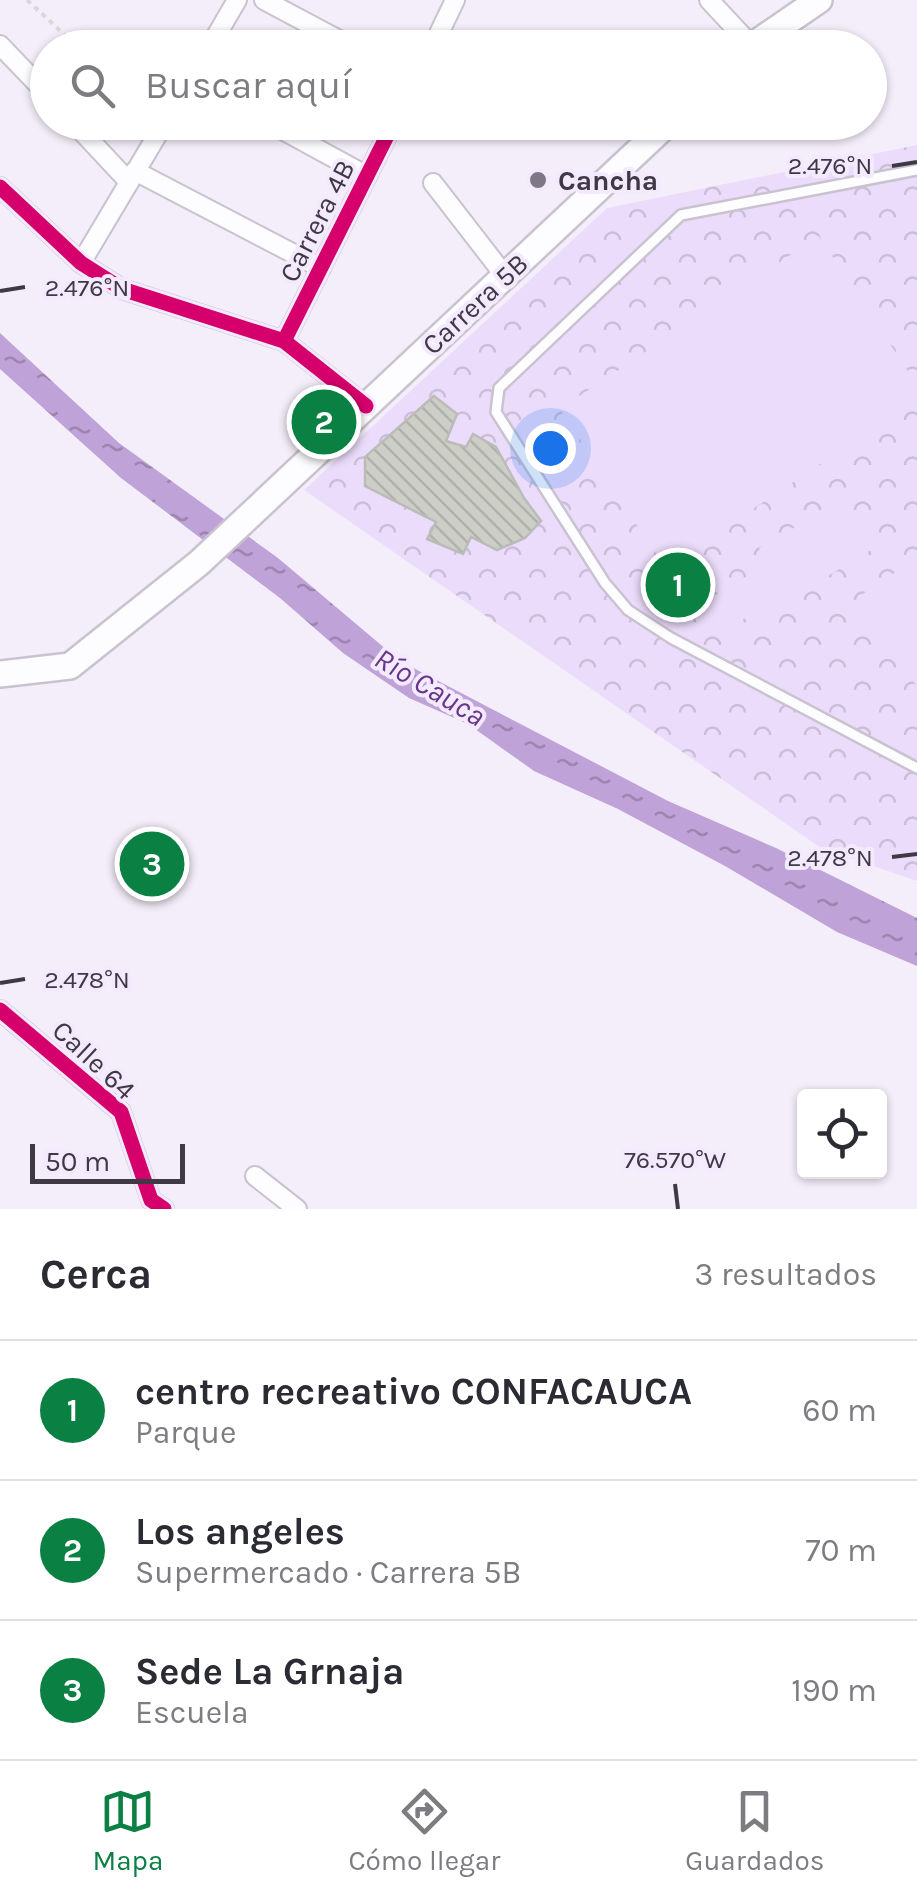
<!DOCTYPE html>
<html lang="es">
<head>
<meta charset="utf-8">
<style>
  body { margin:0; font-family:Karla,sans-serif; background:#f7f7f7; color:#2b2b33 }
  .controls { position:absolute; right:30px; bottom:30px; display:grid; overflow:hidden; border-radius:10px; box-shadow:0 2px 8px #0004 }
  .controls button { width:90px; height:90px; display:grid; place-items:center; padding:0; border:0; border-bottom:2px solid #e1e1e2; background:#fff; color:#2b2b33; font:50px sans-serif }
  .scale { position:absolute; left:30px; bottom:25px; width:155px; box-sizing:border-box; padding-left:10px; border:5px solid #3f3845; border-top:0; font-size:28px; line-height:35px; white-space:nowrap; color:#3f3845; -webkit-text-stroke:8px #f4eafe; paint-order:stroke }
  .you { position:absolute; left:550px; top:448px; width:35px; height:35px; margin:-25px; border:8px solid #fff; border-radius:50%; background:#1a73e8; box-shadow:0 0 0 15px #1a73e833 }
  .badge { display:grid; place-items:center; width:65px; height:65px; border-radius:50%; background:#0b8043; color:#fff; font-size:32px; font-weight:700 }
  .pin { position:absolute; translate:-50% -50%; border:5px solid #fff; box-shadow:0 2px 10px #0006 }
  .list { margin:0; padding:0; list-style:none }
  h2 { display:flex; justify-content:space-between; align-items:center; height:130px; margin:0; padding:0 40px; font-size:42px }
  h2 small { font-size:32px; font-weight:400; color:#7c7c81 }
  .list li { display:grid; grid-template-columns:65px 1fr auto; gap:30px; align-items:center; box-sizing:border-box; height:140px; padding:0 40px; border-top:2px solid #e1e1e2 }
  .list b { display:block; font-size:38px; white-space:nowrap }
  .list p { margin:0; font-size:32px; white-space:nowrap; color:#7c7c81 }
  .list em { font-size:32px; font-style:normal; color:#7c7c81 }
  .icon { flex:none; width:55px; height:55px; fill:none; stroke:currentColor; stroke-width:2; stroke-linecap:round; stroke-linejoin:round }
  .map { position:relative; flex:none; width:917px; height:1209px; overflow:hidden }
  .search { position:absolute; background:#fff; box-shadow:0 2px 8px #0004; left:30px; right:30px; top:30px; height:110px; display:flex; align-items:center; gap:25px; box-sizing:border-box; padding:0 35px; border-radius:55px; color:#7c7c81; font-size:38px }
  .sheet { height:550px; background:#fff }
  nav { display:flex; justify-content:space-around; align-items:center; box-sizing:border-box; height:140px; border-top:2px solid #e1e1e2; background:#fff; font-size:28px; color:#7c7c81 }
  nav a { display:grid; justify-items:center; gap:5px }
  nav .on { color:#0b8043 }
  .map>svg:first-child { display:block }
  .forest { fill:url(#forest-crowns) }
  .garden { fill:#ecdcfb }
  .water { fill:url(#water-ripples) }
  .building { fill:url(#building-back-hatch); stroke:#bbbbba; stroke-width:2.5 }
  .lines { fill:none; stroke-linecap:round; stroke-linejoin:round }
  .lane-casing { stroke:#c9c3cf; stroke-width:14 }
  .street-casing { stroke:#c9c3cf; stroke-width:22 }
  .secondary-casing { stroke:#c9c3cf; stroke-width:30 }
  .path { stroke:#dad7db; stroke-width:4; stroke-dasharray:5 5; stroke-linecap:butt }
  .lane { stroke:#fdfcfe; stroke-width:9 }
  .street { stroke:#fdfcfe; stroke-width:18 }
  .secondary { stroke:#fdfcfe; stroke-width:25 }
  .cycleway-casing { stroke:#f4eafe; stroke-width:21 }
  .cycleway { stroke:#d6006c; stroke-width:15 }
  .ticks { fill:none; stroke:#3f3845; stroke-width:4 }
  .poi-dot { fill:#7e7884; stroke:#f4eafe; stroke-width:4 }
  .labels { text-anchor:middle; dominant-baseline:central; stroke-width:8; stroke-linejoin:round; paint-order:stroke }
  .poi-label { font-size:28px; font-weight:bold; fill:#3f3845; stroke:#f4eafe; text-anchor:start }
  .street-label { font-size:28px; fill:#3f3845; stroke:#f4eafe }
  .water-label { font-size:30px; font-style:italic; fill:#673589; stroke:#f4eafe }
  .ticks-label { font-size:25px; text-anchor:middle; fill:#3f3845; stroke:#f4eafe; stroke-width:8; stroke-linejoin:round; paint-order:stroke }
</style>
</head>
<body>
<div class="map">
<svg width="917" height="1209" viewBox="0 0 917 1209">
  <defs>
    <pattern id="forest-crowns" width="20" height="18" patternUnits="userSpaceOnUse" patternTransform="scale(2.5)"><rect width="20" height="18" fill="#ecdcfb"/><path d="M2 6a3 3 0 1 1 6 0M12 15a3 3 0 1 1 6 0" fill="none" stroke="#cbbed8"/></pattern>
    <pattern id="water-ripples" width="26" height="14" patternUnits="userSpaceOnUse" patternTransform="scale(2.5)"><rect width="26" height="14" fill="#bfa2d7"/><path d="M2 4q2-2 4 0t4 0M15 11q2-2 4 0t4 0" fill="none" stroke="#9d85b0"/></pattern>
    <pattern id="building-back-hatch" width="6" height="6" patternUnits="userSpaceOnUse" patternTransform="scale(2.5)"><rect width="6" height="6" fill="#cdcfc6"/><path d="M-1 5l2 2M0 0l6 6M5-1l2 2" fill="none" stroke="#b1b2ab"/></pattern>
  </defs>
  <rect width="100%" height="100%" fill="#f4eefa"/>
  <!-- forest -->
  <path class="forest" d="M917,145V881L821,848L304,490L607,208Z"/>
  <!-- garden -->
  <g class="garden">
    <path d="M819,236L917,385V400L665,567L560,409Z"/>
    <path d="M843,499L873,549L789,599L759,548Z"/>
    <path d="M917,558V687L858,597Z"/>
    <path d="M760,569L778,599L723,631L705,601Z"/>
  </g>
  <!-- water -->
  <path class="water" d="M0,333L119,443L278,558L400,661L668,801L776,848L917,918V966L837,932L725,866L618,809L534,771L468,724L409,698L343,653L280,598L121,478L0,369Z"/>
  <!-- building -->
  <path class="building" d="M434,396L457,414L446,441L466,447L473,434L496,447L524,498L541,521L525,538L497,550L471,537L463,554L427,539L436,522L365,486V457Z"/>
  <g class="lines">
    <!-- lane casing -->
    <g class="lane-casing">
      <path id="lane" d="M917,170L681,215L499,388L496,412L605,583L628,610L671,638L917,768"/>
    </g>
    <!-- street casing -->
    <g class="street-casing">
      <g id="street">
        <path d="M264,0L354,48"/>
        <path d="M709,0L751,45"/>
        <path d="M0,45L48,95"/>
        <path d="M209,48L237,0"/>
        <path d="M432,48L455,0"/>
        <path d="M73,122L129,182"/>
        <path d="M268,122L367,176"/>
        <path d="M135,171L321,268"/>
        <path d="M433,183L505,276"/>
        <path d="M0,187L81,263L122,289L284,341L366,406"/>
        <path d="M81,263L165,122"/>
        <path d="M284,341L394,122"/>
        <path d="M0,1010L121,1112L151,1200L164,1209"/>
        <path d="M255,1176L297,1209"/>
      </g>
    </g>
    <!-- secondary casing -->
    <g class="secondary-casing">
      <g id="secondary">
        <path d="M749,48L819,0"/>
        <path d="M0,674L70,666L199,563L669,122"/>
      </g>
    </g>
    <!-- path -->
    <path class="path" d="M27,0L79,48"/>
    <!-- lane -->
    <use href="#lane" class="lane"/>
    <!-- street -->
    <use href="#street" class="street"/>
    <!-- secondary -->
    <use href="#secondary" class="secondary"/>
    <!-- cycleway casing -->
    <g class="cycleway-casing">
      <g id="cycleway">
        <path d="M0,187L81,263L122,289L284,341L366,406"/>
        <path d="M284,341L394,122"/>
        <path d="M0,1010L121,1112L151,1200L164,1209"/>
      </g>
    </g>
    <!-- cycleway -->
    <use href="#cycleway" class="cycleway"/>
  </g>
  <!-- ticks -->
  <path class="ticks" d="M892,166L917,162M0,291L25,287M892,857L917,854M0,983L25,979M675,1184L678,1209"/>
  <!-- markers -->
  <circle class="poi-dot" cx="538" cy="180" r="10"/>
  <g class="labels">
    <!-- poi labels -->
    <g class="poi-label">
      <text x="558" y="180">Cancha</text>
    </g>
    <!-- street labels -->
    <g class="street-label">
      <text transform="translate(317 221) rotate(-63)">Carrera 4B</text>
      <text transform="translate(475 304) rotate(-43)">Carrera 5B</text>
      <text transform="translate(94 1060) rotate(43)">Calle 64</text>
    </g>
    <!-- water labels -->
    <g class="water-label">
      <text transform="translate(430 687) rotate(31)">Río Cauca</text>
    </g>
  </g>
  <g class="ticks-label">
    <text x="830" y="174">2.476°N</text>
    <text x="87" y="296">2.476°N</text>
    <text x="830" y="866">2.478°N</text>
    <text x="87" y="988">2.478°N</text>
    <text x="675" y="1168">76.570°W</text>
  </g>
</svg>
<div class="controls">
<button><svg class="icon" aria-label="locate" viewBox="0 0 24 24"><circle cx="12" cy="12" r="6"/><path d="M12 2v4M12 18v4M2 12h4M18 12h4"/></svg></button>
</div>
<div class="scale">50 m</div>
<div class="you"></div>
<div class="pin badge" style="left:678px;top:585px">1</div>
<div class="pin badge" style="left:324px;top:422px">2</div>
<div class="pin badge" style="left:152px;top:864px">3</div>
<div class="search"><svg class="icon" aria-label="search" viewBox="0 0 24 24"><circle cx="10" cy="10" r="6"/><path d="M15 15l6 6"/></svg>Buscar aquí</div>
</div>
<section class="sheet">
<h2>Cerca<small>3 resultados</small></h2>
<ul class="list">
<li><span class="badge">1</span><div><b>centro recreativo CONFACAUCA</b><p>Parque</p></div><em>60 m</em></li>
<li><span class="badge">2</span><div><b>Los angeles</b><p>Supermercado · Carrera 5B</p></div><em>70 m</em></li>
<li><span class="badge">3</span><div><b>Sede La Grnaja</b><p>Escuela</p></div><em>190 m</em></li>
</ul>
</section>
<nav>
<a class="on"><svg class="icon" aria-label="map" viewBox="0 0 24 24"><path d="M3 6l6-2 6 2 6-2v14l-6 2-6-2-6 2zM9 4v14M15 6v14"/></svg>Mapa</a>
<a><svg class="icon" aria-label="directions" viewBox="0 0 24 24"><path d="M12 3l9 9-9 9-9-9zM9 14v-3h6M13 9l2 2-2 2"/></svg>Cómo llegar</a>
<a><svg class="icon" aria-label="saved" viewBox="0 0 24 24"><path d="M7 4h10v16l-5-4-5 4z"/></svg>Guardados</a>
</nav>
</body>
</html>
